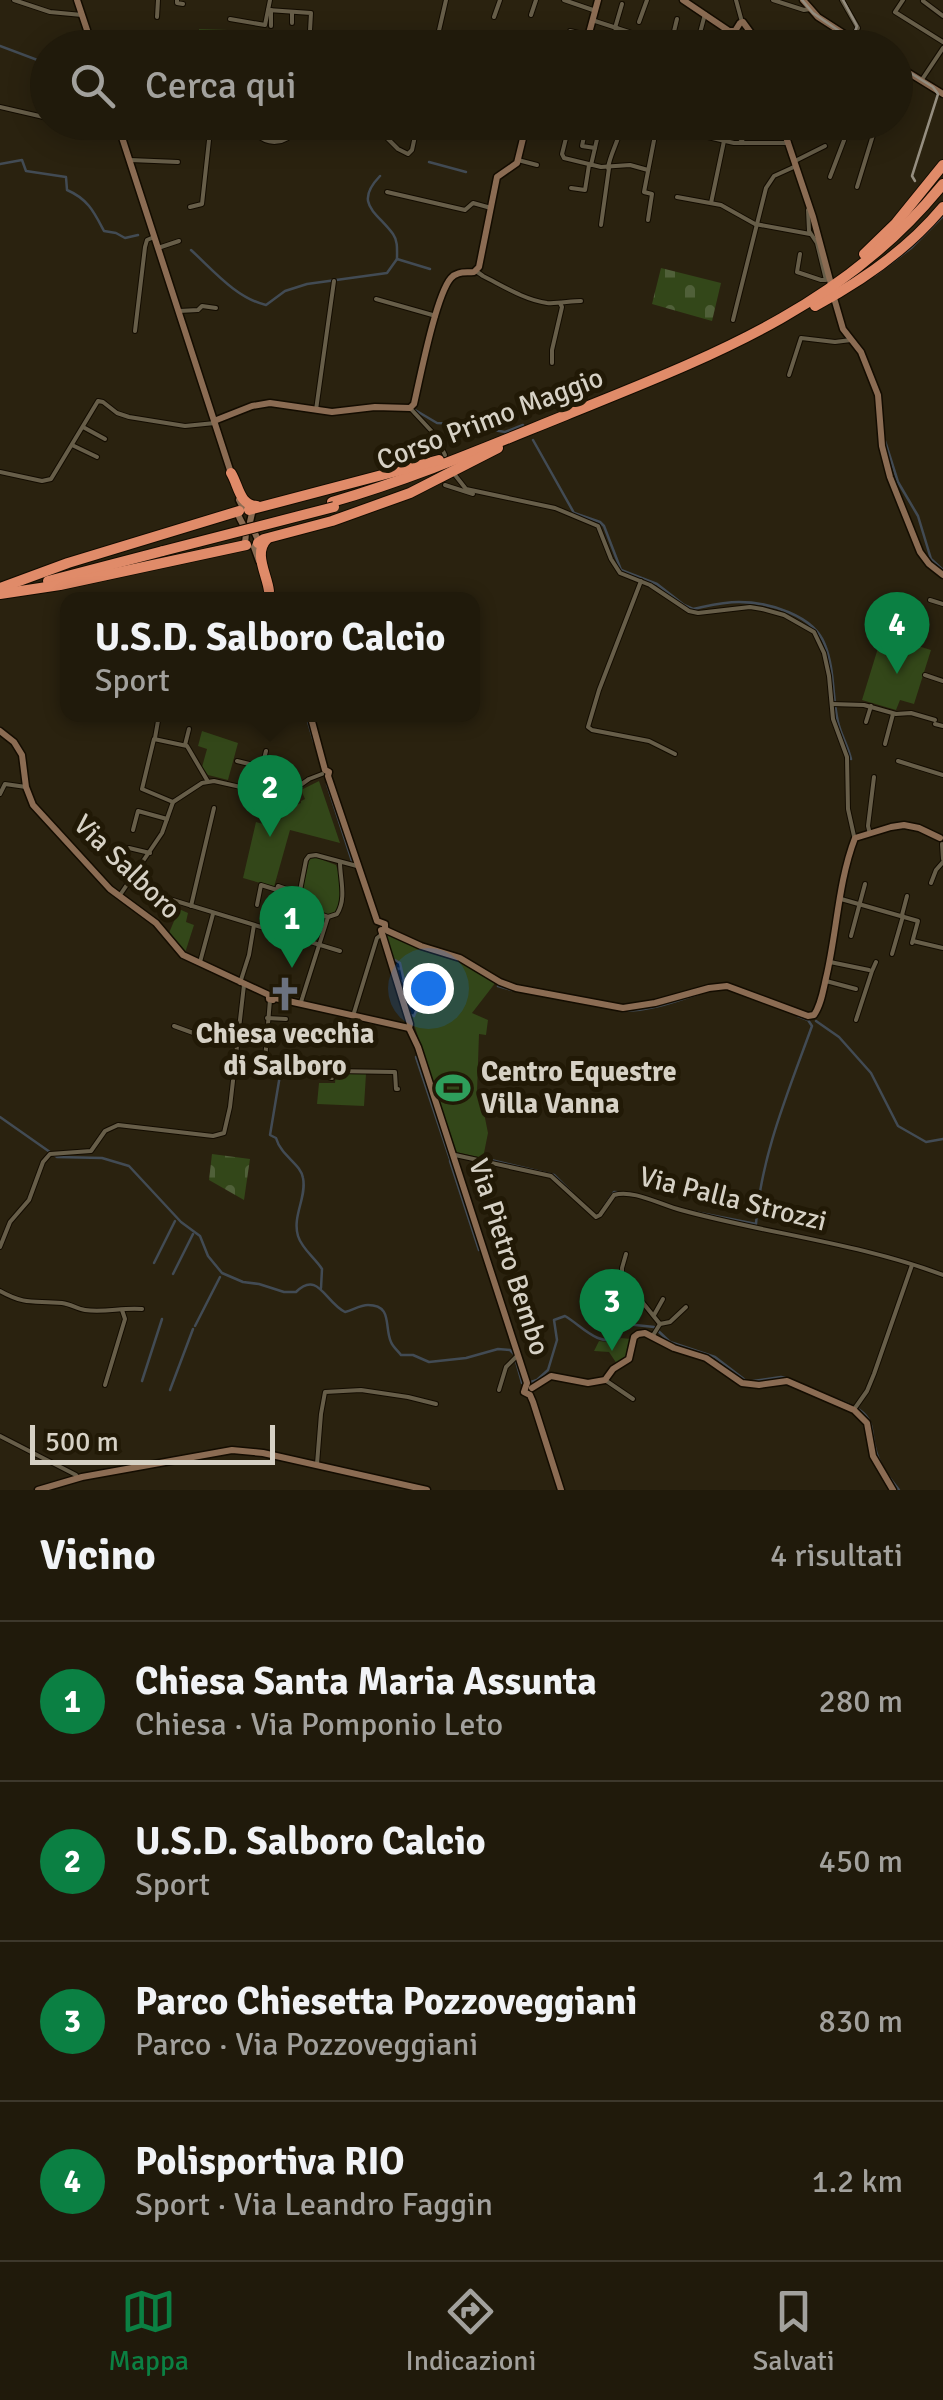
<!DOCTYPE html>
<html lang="it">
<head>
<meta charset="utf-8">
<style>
  body { margin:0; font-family:Signika,sans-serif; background:#2d2719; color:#f1f3f6 }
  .scale { position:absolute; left:30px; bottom:25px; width:245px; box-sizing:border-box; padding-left:10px; border:5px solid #d6d1c5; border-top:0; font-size:28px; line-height:35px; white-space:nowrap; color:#d6d1c5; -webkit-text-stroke:8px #211906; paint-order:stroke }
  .you { position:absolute; left:428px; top:988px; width:35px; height:35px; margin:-25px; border:8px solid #fff; border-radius:50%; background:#1a73e8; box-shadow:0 0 0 15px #1a73e833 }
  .badge { display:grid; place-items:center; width:65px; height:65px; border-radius:50%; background:#0b8043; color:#fff; font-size:32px; font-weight:700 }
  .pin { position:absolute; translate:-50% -82px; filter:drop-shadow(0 2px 5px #0008) }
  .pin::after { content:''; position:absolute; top:52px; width:35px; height:30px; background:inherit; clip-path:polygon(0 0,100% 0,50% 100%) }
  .popup { position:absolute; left:60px; top:592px; width:420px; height:130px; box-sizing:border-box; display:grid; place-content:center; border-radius:20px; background:#201a0b; filter:drop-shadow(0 2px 8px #0005); font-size:32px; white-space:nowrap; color:#a2a19d }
  .popup b { font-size:38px; color:#f1f3f6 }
  .popup::after { content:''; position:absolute; left:50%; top:100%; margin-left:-20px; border:20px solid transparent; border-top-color:#201a0b }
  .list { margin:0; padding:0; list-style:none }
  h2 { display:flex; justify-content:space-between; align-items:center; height:130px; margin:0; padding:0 40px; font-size:42px }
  h2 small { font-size:32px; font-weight:400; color:#a2a19d }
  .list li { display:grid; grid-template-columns:65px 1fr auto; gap:30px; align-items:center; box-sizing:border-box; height:160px; padding:0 40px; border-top:2px solid #3d382c }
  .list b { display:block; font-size:38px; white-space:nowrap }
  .list p { margin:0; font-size:32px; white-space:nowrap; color:#a2a19d }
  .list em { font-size:32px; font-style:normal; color:#a2a19d }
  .icon { flex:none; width:55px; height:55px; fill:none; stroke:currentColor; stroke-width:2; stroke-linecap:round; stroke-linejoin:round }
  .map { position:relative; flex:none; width:943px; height:1490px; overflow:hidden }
  .search { position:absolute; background:#201a0b; box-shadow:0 5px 25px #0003; left:30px; right:30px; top:30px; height:110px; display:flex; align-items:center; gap:25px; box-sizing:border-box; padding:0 35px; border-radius:55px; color:#a2a19d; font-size:38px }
  .sheet { height:770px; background:#201a0b }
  nav { display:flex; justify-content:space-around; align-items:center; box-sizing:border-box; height:140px; border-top:2px solid #3d382c; background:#201a0b; font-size:28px; color:#a2a19d }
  nav a { display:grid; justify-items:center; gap:5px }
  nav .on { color:#0b8043 }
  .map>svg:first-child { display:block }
  .green { fill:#334719 }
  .cemetery { fill:url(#cemetery-stones) }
  .water { fill:url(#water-rules); stroke:#424b54; stroke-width:2.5 }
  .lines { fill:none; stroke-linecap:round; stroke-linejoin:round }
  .stream { stroke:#424b54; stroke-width:2.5 }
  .street-casing { stroke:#130c00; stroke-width:6 }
  .secondary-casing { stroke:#130c00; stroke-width:9 }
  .highway-casing { stroke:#130c00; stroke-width:12 }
  .street { stroke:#675e49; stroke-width:4 }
  .secondary { stroke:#8b6c53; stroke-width:6 }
  .highway { stroke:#e08b69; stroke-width:10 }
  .tram { stroke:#958e80; stroke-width:2.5 }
  .highway-bridge-casing { stroke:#130c00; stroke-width:12; stroke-linecap:butt }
  .highway-bridge { stroke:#e08b69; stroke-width:10 }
  .labels { text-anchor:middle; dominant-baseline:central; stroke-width:10; stroke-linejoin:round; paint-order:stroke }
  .street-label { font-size:28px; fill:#d6d1c5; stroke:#211906 }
  .poi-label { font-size:28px; font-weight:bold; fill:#d6d1c5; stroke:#211906 }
</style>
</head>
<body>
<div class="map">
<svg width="943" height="1490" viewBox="0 0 943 1490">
  <defs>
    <pattern id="cemetery-stones" width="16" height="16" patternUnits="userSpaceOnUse" patternTransform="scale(2.5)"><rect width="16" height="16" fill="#334719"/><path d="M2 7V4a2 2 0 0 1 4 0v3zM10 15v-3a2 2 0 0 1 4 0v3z" fill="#506039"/></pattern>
    <pattern id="water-rules" width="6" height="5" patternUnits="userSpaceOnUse" patternTransform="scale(2.5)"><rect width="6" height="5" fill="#021124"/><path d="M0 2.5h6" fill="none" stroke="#263342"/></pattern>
  </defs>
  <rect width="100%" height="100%" fill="#2a220f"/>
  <!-- green -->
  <g class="green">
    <path d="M199,29L228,30L227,47H198Z"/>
    <path d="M882,635L931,650L914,704L900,700L896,710L862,700Z"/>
    <path d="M202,731L238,743L228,780L208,775L202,767L207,749L198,746Z"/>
    <path d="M319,781L340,843L290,830L274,887L243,878L256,822L271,826L278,799L296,805L301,803V801L305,799L301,790Z"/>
    <path d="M310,857H315L336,865C340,876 346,909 332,914C324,916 307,908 299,905Z"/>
    <path d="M179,909L188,913L186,922L194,925L185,953L169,933Z"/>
    <path d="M300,910L324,917L321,931L294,922Z"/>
    <path d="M384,933L459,959L496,982L472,1013L488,1020L486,1035L479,1034L477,1092L480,1093L488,1133L483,1158L456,1152Z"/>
    <path d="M336,1073L366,1074L364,1106L317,1104L319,1083H335Z"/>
    <path d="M621,1338L631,1339L627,1359L617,1364L609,1352L594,1351L599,1341L614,1343Z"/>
  </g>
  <!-- cemetery -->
  <g class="cemetery">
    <path d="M661,268L721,283L712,321L652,304Z"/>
    <path d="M212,1154L250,1159L244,1200L209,1180Z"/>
  </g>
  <!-- water -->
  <path class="water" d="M395,960L400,963L404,981L409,973L412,975L408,986L411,995L425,994L434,998V1003L430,1011H416L414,1016L410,1015L393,961Z"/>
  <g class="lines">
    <!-- stream -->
    <g class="stream">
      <path d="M0,46L48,64"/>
      <path d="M429,162L466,172"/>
      <path d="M0,164L22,160L26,171L66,177L67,190C88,199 94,212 104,231L116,233L125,238L138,235"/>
      <path d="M380,176C353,204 377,212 393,234C398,241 397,250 397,259"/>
      <path d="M191,250C213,270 236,298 266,305L285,291L307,284L387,273L397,259L430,269"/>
      <path d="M875,275L911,248L943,216"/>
      <path d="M415,410L437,423L460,424L505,432L523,425"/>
      <path d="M533,440L574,513L600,522L604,526L621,570L657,584L684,605L693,609C708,606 722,602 739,602C768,602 814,615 825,645C835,670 832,697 838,722C841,735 848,746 851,759"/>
      <path d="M885,441L898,482L918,516L931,559L943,570"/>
      <path d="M306,715L314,742"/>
      <path d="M327,784L352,861"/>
      <path d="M498,986L512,990"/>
      <path d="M623,1011C649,1011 674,1002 698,994"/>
      <path d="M816,1021L839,1037L871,1073L898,1126L926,1142L943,1139"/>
      <path d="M416,1057L450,1159"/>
      <path d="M281,1069L270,1135L276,1138C281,1156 301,1164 303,1178C307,1197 292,1216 298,1236C302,1249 315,1258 322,1269L321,1288"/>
      <path d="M0,1117L57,1157L102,1158L129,1166L181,1222L200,1236L208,1256L222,1273L243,1282L259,1284L284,1292H296C318,1270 325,1302 345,1312C353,1310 360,1305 368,1305C393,1305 384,1327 391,1342C393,1347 398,1351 401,1355H413L429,1362L466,1358L498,1349L510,1350L514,1354L522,1383"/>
      <path d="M483,1158L554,1175L572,1193"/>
      <path d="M450,1161L479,1250"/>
      <path d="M605,1205L614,1192L630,1193"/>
      <path d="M690,1211L756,1224C761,1155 789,1090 812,1026L808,1020L798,1016"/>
      <path d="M154,1263L175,1221"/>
      <path d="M173,1274L193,1234"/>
      <path d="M195,1326L220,1277"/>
      <path d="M142,1381L162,1319"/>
      <path d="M753,1381L781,1377L789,1379"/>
      <path d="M531,1382L537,1380L548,1370L557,1340L554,1320L565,1316C582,1326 598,1347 619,1338L626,1324L654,1327L670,1342L715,1357L745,1380"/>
      <path d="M170,1390L193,1329"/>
      <path d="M833,1398C889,1417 862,1429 882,1466"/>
      <path d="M886,1473L899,1490"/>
    </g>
    <!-- street casing -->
    <g class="street-casing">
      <g id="street">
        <path d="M14,0L50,12L82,15"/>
        <path d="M177,0V3L183,4"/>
        <path d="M564,0L593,10"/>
        <path d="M736,0L742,22"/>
        <path d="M773,0L804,10L810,9"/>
        <path d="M842,0L858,28L843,48"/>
        <path d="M903,0L895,12L943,42"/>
        <path d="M923,1L943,16"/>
        <path d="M268,10L311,13L309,48"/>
        <path d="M531,15L536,0"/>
        <path d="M157,17L158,0"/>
        <path d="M494,17L500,0"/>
        <path d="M230,19L265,25L270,0"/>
        <path d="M592,20L678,48"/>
        <path d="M639,22L647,0"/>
        <path d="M292,23V12"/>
        <path d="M271,26V10"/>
        <path d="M615,28L622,4"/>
        <path d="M570,31L587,35"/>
        <path d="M735,31L737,33L738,48"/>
        <path d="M438,35L488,48"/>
        <path d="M761,46L780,33L788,34"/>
        <path d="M435,48L446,0"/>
        <path d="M611,48L617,28"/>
        <path d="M670,48L677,19"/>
        <path d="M696,48L705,14"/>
        <path d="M921,81L943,48"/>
        <path d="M0,107L48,118"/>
        <path d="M79,122H91"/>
        <path d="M226,122C263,136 279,135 315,122"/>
        <path d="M371,122L398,149L408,154L412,150L418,122"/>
        <path d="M570,122L562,154L564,158L601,167L630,165L648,170"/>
        <path d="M697,122L731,129L744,143"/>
        <path d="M254,132C267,146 285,145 296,130"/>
        <path d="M585,132L582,146L595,148"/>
        <path d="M130,160L178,162"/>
        <path d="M518,160L537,165"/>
        <path d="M795,161L825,146"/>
        <path d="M591,165L601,122"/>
        <path d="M608,168C610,155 617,144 620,131"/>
        <path d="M830,177L851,122"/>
        <path d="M857,187L877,122"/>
        <path d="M571,188L585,190L589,165"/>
        <path d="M387,192L465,210L473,203L491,208"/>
        <path d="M677,197L721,205L755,224L810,234"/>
        <path d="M711,203L724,141"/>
        <path d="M190,207L202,204L211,122"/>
        <path d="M648,220L652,194L644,192L656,130L660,126L734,143H789"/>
        <path d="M601,225L609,168"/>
        <path d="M158,248L179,241"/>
        <path d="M800,254L797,272L821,280H826L817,243L809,231L808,210L810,208"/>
        <path d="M476,271L483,276C503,286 525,300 547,303C556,304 571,301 581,301"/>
        <path d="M376,299L436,316"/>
        <path d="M179,311L198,310L202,306L216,308"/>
        <path d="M733,320L766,188L774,176L796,166"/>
        <path d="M135,331L145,247L147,240L154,237"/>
        <path d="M552,363V350L562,307L560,303"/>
        <path d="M789,375L801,338L835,342L851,340"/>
        <path d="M410,408L436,436L445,455"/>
        <path d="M316,410L334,281"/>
        <path d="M83,427L105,439"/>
        <path d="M72,445L97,457"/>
        <path d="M0,472L42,481L51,479L98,401L103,402L117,413L129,417L185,426L215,423"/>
        <path d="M455,475L466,489L555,508L598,526L611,559L620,573L650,585L689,611L698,613L750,607L762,609L784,615L814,632L824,653L829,676L833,719L847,757L848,809L854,836"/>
        <path d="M445,485L473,494"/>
        <path d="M641,581L599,690L588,727L592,730L649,741L675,754"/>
        <path d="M930,600L943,604"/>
        <path d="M925,675L943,681"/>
        <path d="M832,704L864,705L896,714L911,713L935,720"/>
        <path d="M866,722L871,706"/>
        <path d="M935,724L943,726"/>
        <path d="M155,738L159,715L156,714"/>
        <path d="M885,744L893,714"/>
        <path d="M185,745L189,729"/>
        <path d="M237,761L290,774"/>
        <path d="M898,761L943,775"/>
        <path d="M0,794L5,784L26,787"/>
        <path d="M173,802L142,789L154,739L187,746L207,780"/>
        <path d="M252,807L266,751"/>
        <path d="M133,830L138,811L167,819"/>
        <path d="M870,834L868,826L874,777"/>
        <path d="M942,844L943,859"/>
        <path d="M129,848L150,853"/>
        <path d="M132,880L153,894L340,951"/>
        <path d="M931,883L936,870L943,862"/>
        <path d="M120,895L162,833L173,802L202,783L214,781L276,795L289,793L309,779L322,774"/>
        <path d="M841,899L918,921L912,943"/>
        <path d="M257,905L261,885L277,890L278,886L298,893"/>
        <path d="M191,906L214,808"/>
        <path d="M902,915L907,896"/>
        <path d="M328,917L297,906L306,860L309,856L316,855L357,866"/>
        <path d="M851,936L865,884"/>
        <path d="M913,941L943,948"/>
        <path d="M892,954L903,916"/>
        <path d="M200,962L213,914"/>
        <path d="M830,962L869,970"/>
        <path d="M826,981L856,989"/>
        <path d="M240,983L249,955L254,925"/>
        <path d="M270,1000L265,1060L271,1064L325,1065L332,1066L334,1068L332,1078L325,1076V1065"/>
        <path d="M301,1002L328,917L337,914C347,898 340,879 340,862"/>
        <path d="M353,1016L377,938L381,935"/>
        <path d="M267,1018L286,1019"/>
        <path d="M856,1020L872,971L876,962"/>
        <path d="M174,1026L196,1034L237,1041"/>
        <path d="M334,1071L395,1072L396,1089H398"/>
        <path d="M455,1155L551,1176L596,1217L600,1215L614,1195C633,1189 661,1205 681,1210C768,1234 859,1243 943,1275"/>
        <path d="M0,1247L10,1222L29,1200L43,1162L50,1154L91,1151L105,1131L118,1125L213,1136L224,1133L230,1107L244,985"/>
        <path d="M626,1254L622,1268V1277L660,1324"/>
        <path d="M0,1291C27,1306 35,1300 62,1303C71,1304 77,1309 85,1310C105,1313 123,1307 142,1309"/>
        <path d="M654,1315L663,1299"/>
        <path d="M652,1337L660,1324L670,1322L686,1307"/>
        <path d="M605,1380L633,1399"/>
        <path d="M105,1385L125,1319L122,1310"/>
        <path d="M499,1390L506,1367L518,1355"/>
        <path d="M855,1408L867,1391L874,1374L912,1265"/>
        <path d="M0,1436L76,1475L77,1478"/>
        <path d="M317,1464L321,1414L325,1392L361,1390L408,1397L436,1404"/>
      </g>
    </g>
    <!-- secondary casing -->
    <g class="secondary-casing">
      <g id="secondary">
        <path d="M77,0L93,48"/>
        <path d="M683,0L729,31H735L740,23L743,22L762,48"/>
        <path d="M803,0L818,17L866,48"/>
        <path d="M585,48L598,0"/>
        <path d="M896,65L943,94"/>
        <path d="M117,122L231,473"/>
        <path d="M781,122L813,217L831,284"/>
        <path d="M834,298L843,329L861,352L878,395L882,446L890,477L920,552L929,564L943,575"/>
        <path d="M214,421L252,406L270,403L332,412L375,407L410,408L414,404C420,378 436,295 451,278C457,271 465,273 474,272L479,267L497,177L517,163L527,122"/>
        <path d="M239,500L243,508H248L252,513L250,522L258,540L254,547L259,561"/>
        <path d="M241,509L238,514C242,527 248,525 245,542L248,546"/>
        <path d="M310,714L325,770L329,772L328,776L377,921L385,924V929L388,931L421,946L460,958L500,982L516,988L623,1008L655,1003L709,988L727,986L808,1016L814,1015C821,1005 823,991 826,978C837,932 838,882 855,838L891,827L904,825L919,828L940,838"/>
        <path d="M0,731L14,742L22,755L26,787L33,805L110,889L156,923L183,955L269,995"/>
        <path d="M381,930L410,1024L409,1028L418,1047L527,1383L524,1392L530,1395L533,1402L561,1490"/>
        <path d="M269,995L274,996L273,1000L269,999Z"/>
        <path d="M275,998L409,1028"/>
        <path d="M532,1388L551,1376L588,1383L605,1380L613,1369L629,1359L634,1337L638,1334L645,1333L674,1348L706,1358L742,1383L759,1385L787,1381L854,1410L867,1423L873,1456L893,1490"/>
        <path d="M38,1490L82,1477L232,1450L263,1453L427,1490"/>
      </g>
    </g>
    <!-- highway casing -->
    <g class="highway-casing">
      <g id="highway">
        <path d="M864,254L896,223L943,165"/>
        <path d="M815,306C862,281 909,248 943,207"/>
        <path d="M231,473C239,486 239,505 257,506"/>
        <path d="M332,502C412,479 489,446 566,415C709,357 843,308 943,184"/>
        <path d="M249,510L439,460"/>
        <path d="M267,539C253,553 267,574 269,591"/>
        <path d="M258,543L264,539L332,521L410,493L498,448"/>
        <path d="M48,581L163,551"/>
        <path d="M0,588L68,563L239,511"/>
        <path d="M0,594L60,585L246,545"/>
      </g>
    </g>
    <!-- street -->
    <use href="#street" class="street"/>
    <!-- secondary -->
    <use href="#secondary" class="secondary"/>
    <!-- highway -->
    <use href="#highway" class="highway"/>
    <!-- tram -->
    <g class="tram">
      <path d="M802,0L813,13L864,48"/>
      <path d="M843,0L857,26L853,37L864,45"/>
      <path d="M896,64L933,87L938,94L912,176L915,181"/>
    </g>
    <!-- highway-bridge casing -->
    <g class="highway-bridge-casing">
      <path id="highway-bridge" d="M163,551L334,507"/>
    </g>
    <!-- highway-bridge -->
    <use href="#highway-bridge" class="highway-bridge"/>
  </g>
  <!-- icons -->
  <defs>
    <g id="church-bare" transform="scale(2.7)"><path d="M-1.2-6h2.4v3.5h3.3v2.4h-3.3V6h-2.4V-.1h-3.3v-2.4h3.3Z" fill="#6b7280" stroke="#211906" stroke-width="2.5" paint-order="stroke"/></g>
    <g id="stadium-bare" transform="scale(2.7)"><path d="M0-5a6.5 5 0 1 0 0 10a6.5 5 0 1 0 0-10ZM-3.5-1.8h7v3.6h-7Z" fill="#2e9e5b" stroke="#211906" stroke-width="2.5" paint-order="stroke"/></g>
  </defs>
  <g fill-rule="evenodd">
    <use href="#church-bare" x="285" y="994"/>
    <use href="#stadium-bare" x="453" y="1088"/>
  </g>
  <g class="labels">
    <!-- street labels -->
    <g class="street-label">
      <text transform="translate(490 419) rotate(-21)">Corso Primo Maggio</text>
      <text transform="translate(127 867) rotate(44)">Via Salboro</text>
      <text transform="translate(733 1199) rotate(14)">Via Palla Strozzi</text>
      <text transform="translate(509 1257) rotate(72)">Via Pietro Bembo</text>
    </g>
    <!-- poi labels -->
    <g class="poi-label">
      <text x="285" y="1034">Chiesa vecchia<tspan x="285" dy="32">di Salboro</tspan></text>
      <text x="481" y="1072" text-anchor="start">Centro Equestre<tspan x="481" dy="32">Villa Vanna</tspan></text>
    </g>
  </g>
</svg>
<div class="scale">500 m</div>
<div class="you"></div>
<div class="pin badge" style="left:292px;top:968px">1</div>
<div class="pin badge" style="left:270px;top:837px">2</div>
<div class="popup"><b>U.S.D. Salboro Calcio</b>Sport</div>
<div class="pin badge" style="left:612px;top:1351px">3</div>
<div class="pin badge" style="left:897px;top:674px">4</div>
<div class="search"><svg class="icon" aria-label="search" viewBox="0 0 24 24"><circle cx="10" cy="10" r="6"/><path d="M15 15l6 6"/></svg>Cerca qui</div>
</div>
<section class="sheet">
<h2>Vicino<small>4 risultati</small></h2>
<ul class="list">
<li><span class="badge">1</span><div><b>Chiesa Santa Maria Assunta</b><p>Chiesa · Via Pomponio Leto</p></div><em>280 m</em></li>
<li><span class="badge">2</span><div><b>U.S.D. Salboro Calcio</b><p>Sport</p></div><em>450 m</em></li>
<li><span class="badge">3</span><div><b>Parco Chiesetta Pozzoveggiani</b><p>Parco · Via Pozzoveggiani</p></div><em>830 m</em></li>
<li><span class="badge">4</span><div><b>Polisportiva RIO</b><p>Sport · Via Leandro Faggin</p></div><em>1.2 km</em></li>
</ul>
</section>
<nav>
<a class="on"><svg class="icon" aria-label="map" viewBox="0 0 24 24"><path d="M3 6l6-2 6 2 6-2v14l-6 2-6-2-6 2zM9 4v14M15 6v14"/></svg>Mappa</a>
<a><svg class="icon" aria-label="directions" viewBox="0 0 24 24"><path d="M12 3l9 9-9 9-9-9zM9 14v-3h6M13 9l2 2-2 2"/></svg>Indicazioni</a>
<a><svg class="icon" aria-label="saved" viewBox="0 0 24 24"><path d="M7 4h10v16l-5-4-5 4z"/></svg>Salvati</a>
</nav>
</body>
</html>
